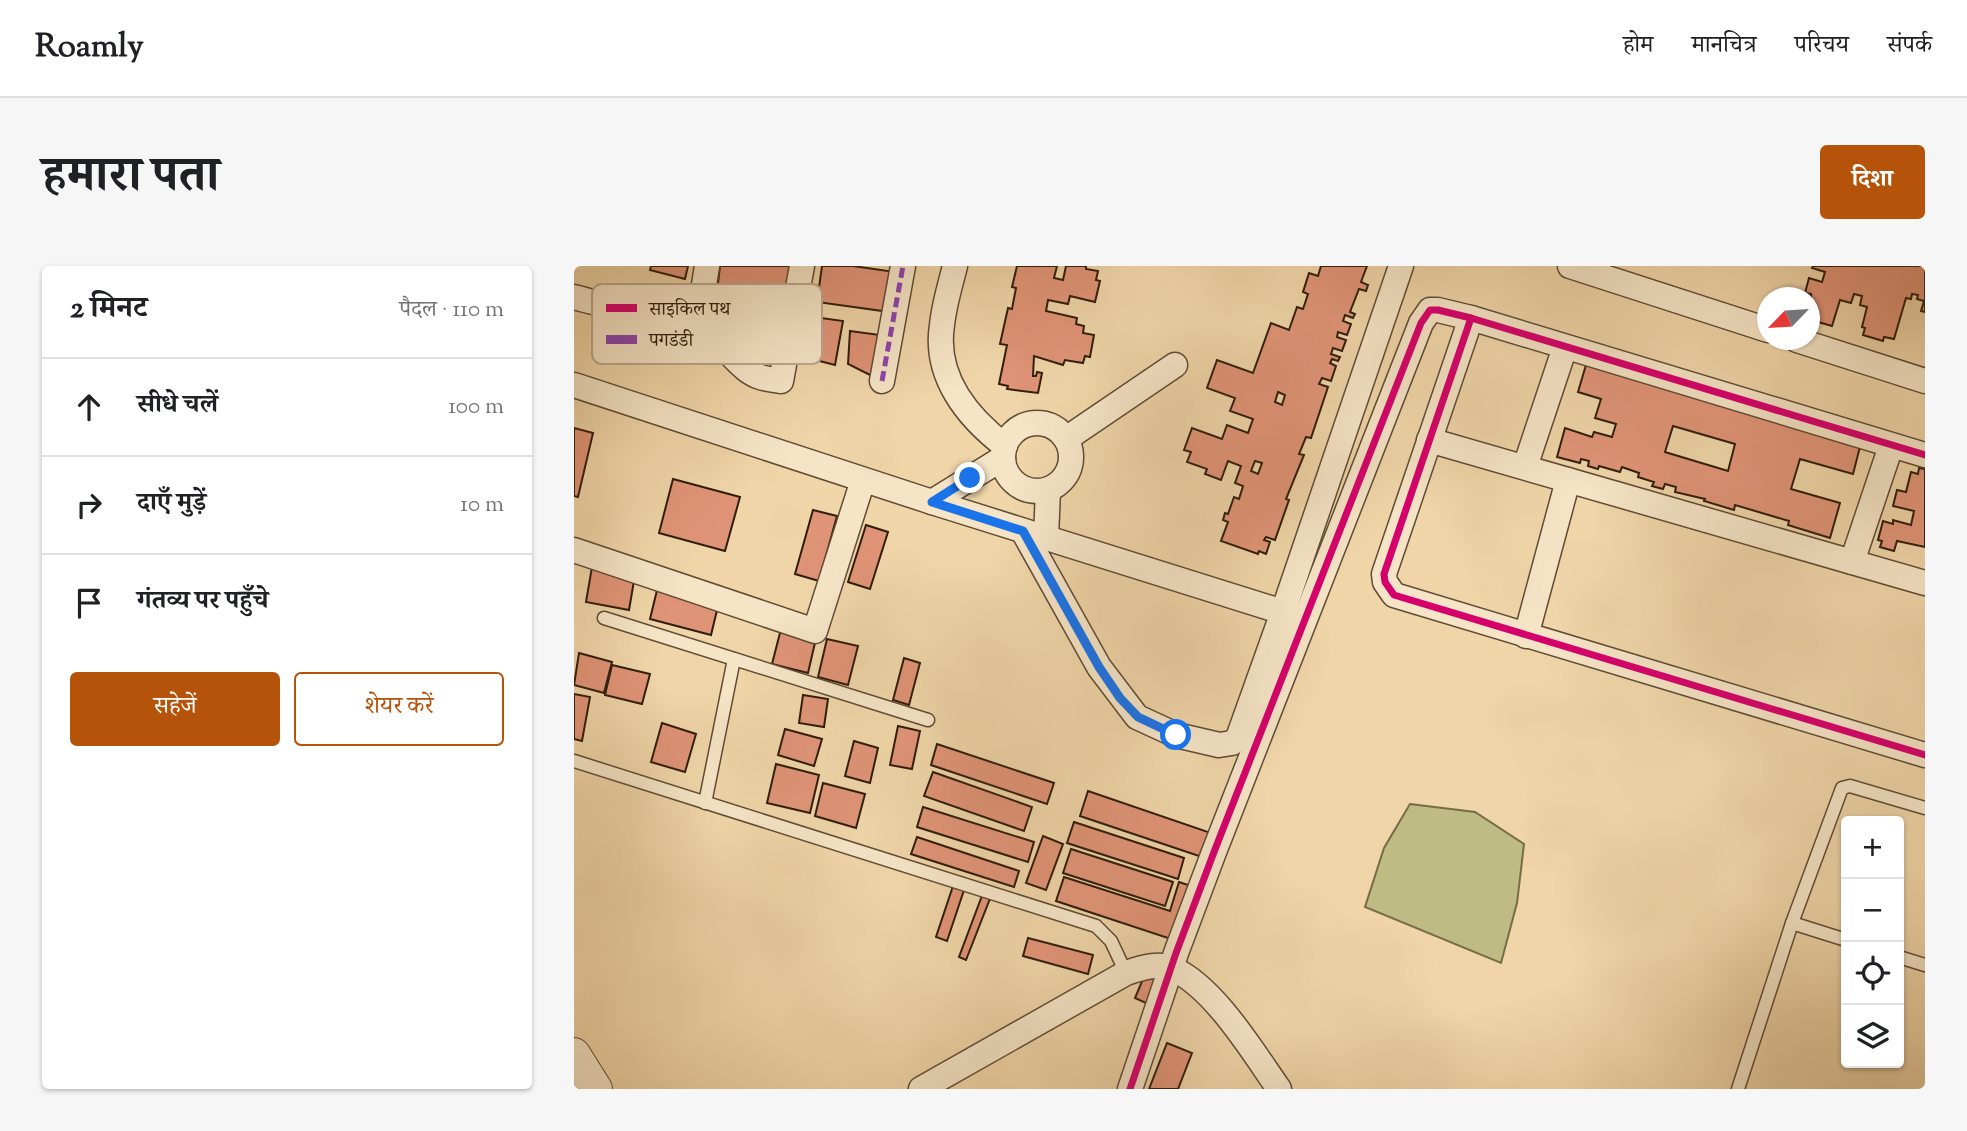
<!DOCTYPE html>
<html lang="hi">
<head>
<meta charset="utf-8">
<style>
  body { margin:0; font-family:"Sorts Mill Goudy","Noto Serif Devanagari",serif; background:#f6f6f6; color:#202124 }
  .controls { position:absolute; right:21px; bottom:21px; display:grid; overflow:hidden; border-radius:7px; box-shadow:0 2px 5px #0004 }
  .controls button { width:63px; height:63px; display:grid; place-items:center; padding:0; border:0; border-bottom:2px solid #e0e0e0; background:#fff; color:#202124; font:35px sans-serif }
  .compass { position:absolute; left:1183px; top:21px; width:63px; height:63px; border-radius:50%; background:#fff; box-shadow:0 2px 5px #0004; rotate:245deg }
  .stop { position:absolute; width:21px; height:21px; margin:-16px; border:5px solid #1a73e8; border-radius:50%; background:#fff }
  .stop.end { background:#1a73e8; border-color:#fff; box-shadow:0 2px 7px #0008 }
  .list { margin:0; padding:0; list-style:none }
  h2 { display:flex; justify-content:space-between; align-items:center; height:91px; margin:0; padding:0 28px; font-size:30px }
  h2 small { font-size:23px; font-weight:400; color:#757577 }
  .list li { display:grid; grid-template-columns:46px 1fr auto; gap:21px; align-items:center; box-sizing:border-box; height:98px; padding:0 28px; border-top:2px solid #e0e0e0 }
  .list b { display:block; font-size:26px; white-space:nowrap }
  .list em { font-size:23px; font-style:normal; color:#757577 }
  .actions { display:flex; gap:14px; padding:21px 28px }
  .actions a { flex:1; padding:16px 0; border:2px solid #b45309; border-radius:7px; text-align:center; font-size:24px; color:#b45309 }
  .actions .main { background:#b45309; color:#fff }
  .icon { flex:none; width:38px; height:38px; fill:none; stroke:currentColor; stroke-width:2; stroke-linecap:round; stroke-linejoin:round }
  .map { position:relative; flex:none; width:1351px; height:823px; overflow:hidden; border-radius:7px }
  header { display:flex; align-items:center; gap:42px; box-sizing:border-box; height:98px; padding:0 35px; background:#fff; border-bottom:2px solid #e0e0e0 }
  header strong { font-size:33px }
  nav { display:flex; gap:38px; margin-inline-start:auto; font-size:24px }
  .intro { display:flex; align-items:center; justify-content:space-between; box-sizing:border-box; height:168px; padding:0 42px }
  h1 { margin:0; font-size:49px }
  .button { padding:18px 32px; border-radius:7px; background:#b45309; color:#fff; font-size:24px; font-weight:700 }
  main { display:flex; gap:42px; padding:0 42px }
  aside { flex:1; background:#fff; border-radius:7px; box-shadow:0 2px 5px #0004 }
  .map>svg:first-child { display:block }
  .green { fill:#bebc84; stroke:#776c48; stroke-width:2 }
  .building { fill:#e09477; stroke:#301d0d; stroke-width:2; fill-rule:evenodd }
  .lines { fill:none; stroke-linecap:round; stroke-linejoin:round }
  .service-casing { stroke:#604b34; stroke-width:15 }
  .minor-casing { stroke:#604b34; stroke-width:27 }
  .tertiary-casing { stroke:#604b34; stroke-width:34 }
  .service { stroke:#f5e4c6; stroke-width:12 }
  .minor { stroke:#f5e4c6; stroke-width:24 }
  .tertiary { stroke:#f5e4c6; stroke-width:32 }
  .quiet { stroke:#8e44ad; stroke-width:5; stroke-dasharray:10 5; stroke-linecap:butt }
  .cycleway-casing { stroke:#f5e4c6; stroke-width:11 }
  .cycleway { stroke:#d6006c; stroke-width:7 }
  .route { stroke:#1a73e8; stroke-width:9 }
  .key { fill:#f5e4c6; stroke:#baa88e; stroke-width:2 }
  .key-label { font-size:19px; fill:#301d0d }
</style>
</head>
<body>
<header>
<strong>Roamly</strong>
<nav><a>होम</a><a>मानचित्र</a><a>परिचय</a><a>संपर्क</a></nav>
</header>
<div class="intro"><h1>हमारा पता</h1><a class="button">दिशा</a></div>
<main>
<aside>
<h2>2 मिनट<small>पैदल · 110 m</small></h2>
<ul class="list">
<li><svg class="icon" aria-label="ahead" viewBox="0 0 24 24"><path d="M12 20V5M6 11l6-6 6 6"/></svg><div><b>सीधे चलें</b></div><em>100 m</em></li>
<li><svg class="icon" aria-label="right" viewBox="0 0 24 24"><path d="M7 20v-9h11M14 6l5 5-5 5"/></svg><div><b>दाएँ मुड़ें</b></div><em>10 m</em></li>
<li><svg class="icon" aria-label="arrive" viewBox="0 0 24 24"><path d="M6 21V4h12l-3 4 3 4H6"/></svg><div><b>गंतव्य पर पहुँचे</b></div></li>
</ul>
<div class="actions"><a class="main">सहेजें</a><a>शेयर करें</a></div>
</aside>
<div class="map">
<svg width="1351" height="823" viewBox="0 0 1351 823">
  <rect width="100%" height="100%" fill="#efd5a8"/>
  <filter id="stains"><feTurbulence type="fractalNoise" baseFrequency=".00286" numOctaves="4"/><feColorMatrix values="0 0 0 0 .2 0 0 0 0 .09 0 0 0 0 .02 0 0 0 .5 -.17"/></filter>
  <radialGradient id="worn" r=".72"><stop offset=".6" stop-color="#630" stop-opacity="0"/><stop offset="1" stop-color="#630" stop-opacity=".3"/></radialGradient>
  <!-- green -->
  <path class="green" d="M836,538L901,546L950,578L943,637L927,697L791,641L810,582Z"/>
  <!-- building -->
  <g class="building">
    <path d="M77,0H114L111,13L76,4Z"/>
    <path d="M146,0H220L215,35L143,26Z"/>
    <path d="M248,0H279L321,6L316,46L243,36Z"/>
    <path d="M443,0H483L480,12L489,14L492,0H512V3L524,5L522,14L526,15L521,36L496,30L494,38L474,34L472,45L503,52L502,58L510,60L509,67L520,69L516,91L511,90L509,97L491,94L489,99L460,90L459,110H462L463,106L468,107L464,127L433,123L434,120L425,118L433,79L426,78L434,42L438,43L442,22L438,21Z"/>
    <path d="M747,0H793L787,16L794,19L792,25L785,23L776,46L781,48L779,52L771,49L769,55L777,58L773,69L764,66L763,71L772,74L768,85L759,82L757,88L766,91L764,95L758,93L756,97L762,100L757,115L748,112L745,118L754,121L737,172L732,171L725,188L730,189L712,233L715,234L701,274L692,271L690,274L696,276L692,288L685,285L684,288L647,275L654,256L649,254L651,247L654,248L660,231L665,233L669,220L661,217L667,200L654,195L647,214L631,208L633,203L613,196L617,186L610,184L618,162L648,173L653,159L674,167L679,153L656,145L661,132L633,122L643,94L679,107L697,57L715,64L723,41L729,43L734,28L729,26L735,7L744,10ZM704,126L711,129L708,139L701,136ZM681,195L688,197L684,208L677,205Z"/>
    <path d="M1239,0H1351V46L1347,45L1350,35L1343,33L1344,29L1338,28L1337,33L1332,32L1320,73L1310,71L1309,75L1289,69L1291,62L1288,61L1293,41L1286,39L1288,30L1280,28L1277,37L1266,34L1258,60L1237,54L1239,46L1236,45L1237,28L1231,27L1235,12L1248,16L1251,6L1238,2Z"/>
    <path d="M240,51L269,55L261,99L230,91Z"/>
    <path d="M276,65L306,69L298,110L274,98Z"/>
    <path d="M1014,92L1287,177L1279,208L1226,193L1217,223L1266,237L1256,272L1214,259L1215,255L1161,239L1160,244L1130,235L1131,233L1101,226L1102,221L1091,218L1089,223L1078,220L1080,216L1064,211L1065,207L1048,201L1046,206L1025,200L1024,203L1014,200L1015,195L1007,193L1006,197L983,191L991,162L1018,171L1020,166L1038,171L1042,158L1021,152L1027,133L1004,126ZM1099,160L1161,178L1154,205L1091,186Z"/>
    <path d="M0,162L19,167L4,231L0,230Z"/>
    <path d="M1345,202L1351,203V281L1323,275L1320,285L1306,281L1308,275L1304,274L1309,255L1319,258V254L1337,259L1340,245L1319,240L1323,224L1332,226L1337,206L1344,208Z"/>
    <path d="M99,213L166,231L151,285L85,267Z"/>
    <path d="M239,244L263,250L245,315L221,308Z"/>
    <path d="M292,259L314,266L296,323L274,316Z"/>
    <path d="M18,301L61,309L55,344L12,336Z"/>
    <path d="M84,320L145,336L137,369L76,353Z"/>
    <path d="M208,359L243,368L234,407L198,398Z"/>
    <path d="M253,373L284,380L274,419L244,411Z"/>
    <path d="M5,387L38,396L30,427L0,419Z"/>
    <path d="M330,392L346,397L335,439L319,434Z"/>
    <path d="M38,399L76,408L68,438L31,429Z"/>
    <path d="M0,428L16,431L8,475L0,473Z"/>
    <path d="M229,429L254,433L250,461L225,457Z"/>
    <path d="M88,457L122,468L111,506L77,496Z"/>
    <path d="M324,460L346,465L338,503L316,499Z"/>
    <path d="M211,463L248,473L240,500L204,489Z"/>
    <path d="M280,475L304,482L296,517L271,510Z"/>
    <path d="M363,478L480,517L473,538L357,499Z"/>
    <path d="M202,498L245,509L236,547L193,537Z"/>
    <path d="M359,506L458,541L450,565L350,530Z"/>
    <path d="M249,517L291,528L282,562L241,550Z"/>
    <path d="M514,525L637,567L628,591L506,550Z"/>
    <path d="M349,541L460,576L454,596L343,561Z"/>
    <path d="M500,556L610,592L604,613L493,577Z"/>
    <path d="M469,570L489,578L472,624L452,617Z"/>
    <path d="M343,571L445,605L440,621L337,588Z"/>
    <path d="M497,583L599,616L591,640L489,607Z"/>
    <path d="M490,611L596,645L605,616L617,620L600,674L482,635Z"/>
    <path d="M379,620L390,624L373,675L362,671Z"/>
    <path d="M409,627L417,630L392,694L385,691Z"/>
    <path d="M454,672L519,689L514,708L449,690Z"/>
    <path d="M574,701L587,707L574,738L561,732Z"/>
    <path d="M593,777L618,787L604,823H575Z"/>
  </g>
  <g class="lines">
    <!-- service casing -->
    <g class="service-casing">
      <g id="service">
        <path d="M30,352L354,454"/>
        <path d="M0,495L522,660L537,675L552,707"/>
        <path d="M131,537L160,393"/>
        <path d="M1218,657L1272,674"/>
        <path d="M1325,691L1351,699"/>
        <path d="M1164,823L1218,657L1268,522L1276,520L1351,542"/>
      </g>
    </g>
    <!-- minor casing -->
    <g class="minor-casing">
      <g id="minor">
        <path d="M381,0C376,20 370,39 368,59C360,110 393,151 431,180"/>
        <path d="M996,0L1194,64"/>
        <path d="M0,31C45,43 92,54 135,72C155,81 165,104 186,111C192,113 200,114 207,115L228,0"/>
        <path d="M122,68L133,0"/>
        <path d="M1223,74L1351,115"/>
        <path d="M308,115L329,0"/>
        <path d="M0,119L358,236L709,346"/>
        <circle cx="463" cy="191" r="34"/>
        <path d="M492,173L601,99"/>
        <path d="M855,174L1351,317"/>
        <path d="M1351,189L897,52L810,308L811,316L820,329L1351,489"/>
        <path d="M951,201L991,81"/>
        <path d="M358,236L429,192"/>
        <path d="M449,265L525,401L563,451L602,469L645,479L658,477L664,472L709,346L827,0"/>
        <path d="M472,272L474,224"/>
        <path d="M0,284L241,365L289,214"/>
        <path d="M1278,296L1317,180"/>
        <path d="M952,370L994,214"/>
        <path d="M347,823L552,707C567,702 584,696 599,703C640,721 679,786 705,823"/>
        <path d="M556,823L602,687L640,586L847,57L856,44H864L897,52"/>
      </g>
    </g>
    <!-- tertiary casing -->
    <g class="tertiary-casing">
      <path id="tertiary" d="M0,788L22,823"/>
    </g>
    <!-- service -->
    <use href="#service" class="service"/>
    <!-- minor -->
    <use href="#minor" class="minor"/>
    <!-- tertiary -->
    <use href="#tertiary" class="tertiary"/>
    <!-- quiet -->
    <path class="quiet" d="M308,115L329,0"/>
    <!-- cycleway casing -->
    <g class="cycleway-casing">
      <g id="cycleway">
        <path d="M1351,189L897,52L810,308L811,316L820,329L1351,489"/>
        <path d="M556,823L602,687L640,586L847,57L856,44H864L897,52"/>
      </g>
    </g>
    <!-- cycleway -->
    <use href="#cycleway" class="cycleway"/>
  </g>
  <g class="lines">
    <!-- route -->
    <path class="route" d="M396,212L358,236L449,265L525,401L546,432L564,451L602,469"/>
  </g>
  <!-- legend -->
  <rect x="18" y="18" width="230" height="80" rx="10" class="key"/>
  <rect x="32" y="38" width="31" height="8" fill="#d6006c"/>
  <rect x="32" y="69" width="31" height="9" fill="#8e44ad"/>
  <g class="key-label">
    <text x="75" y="49">साइकिल पथ</text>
    <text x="75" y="80">पगडंडी</text>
  </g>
  <rect width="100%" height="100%" filter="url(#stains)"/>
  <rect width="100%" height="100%" fill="url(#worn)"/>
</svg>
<div class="controls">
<button>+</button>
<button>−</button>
<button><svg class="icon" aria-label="locate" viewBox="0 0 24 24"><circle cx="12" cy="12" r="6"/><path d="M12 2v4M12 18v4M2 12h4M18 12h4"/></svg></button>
<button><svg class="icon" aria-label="layers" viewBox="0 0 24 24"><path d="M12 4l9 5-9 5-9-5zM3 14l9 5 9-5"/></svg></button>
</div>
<svg class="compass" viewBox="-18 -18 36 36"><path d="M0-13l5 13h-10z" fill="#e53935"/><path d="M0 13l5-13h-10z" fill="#757577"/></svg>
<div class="stop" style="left:602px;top:469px"></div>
<div class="stop end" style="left:396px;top:212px"></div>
</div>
</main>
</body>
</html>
